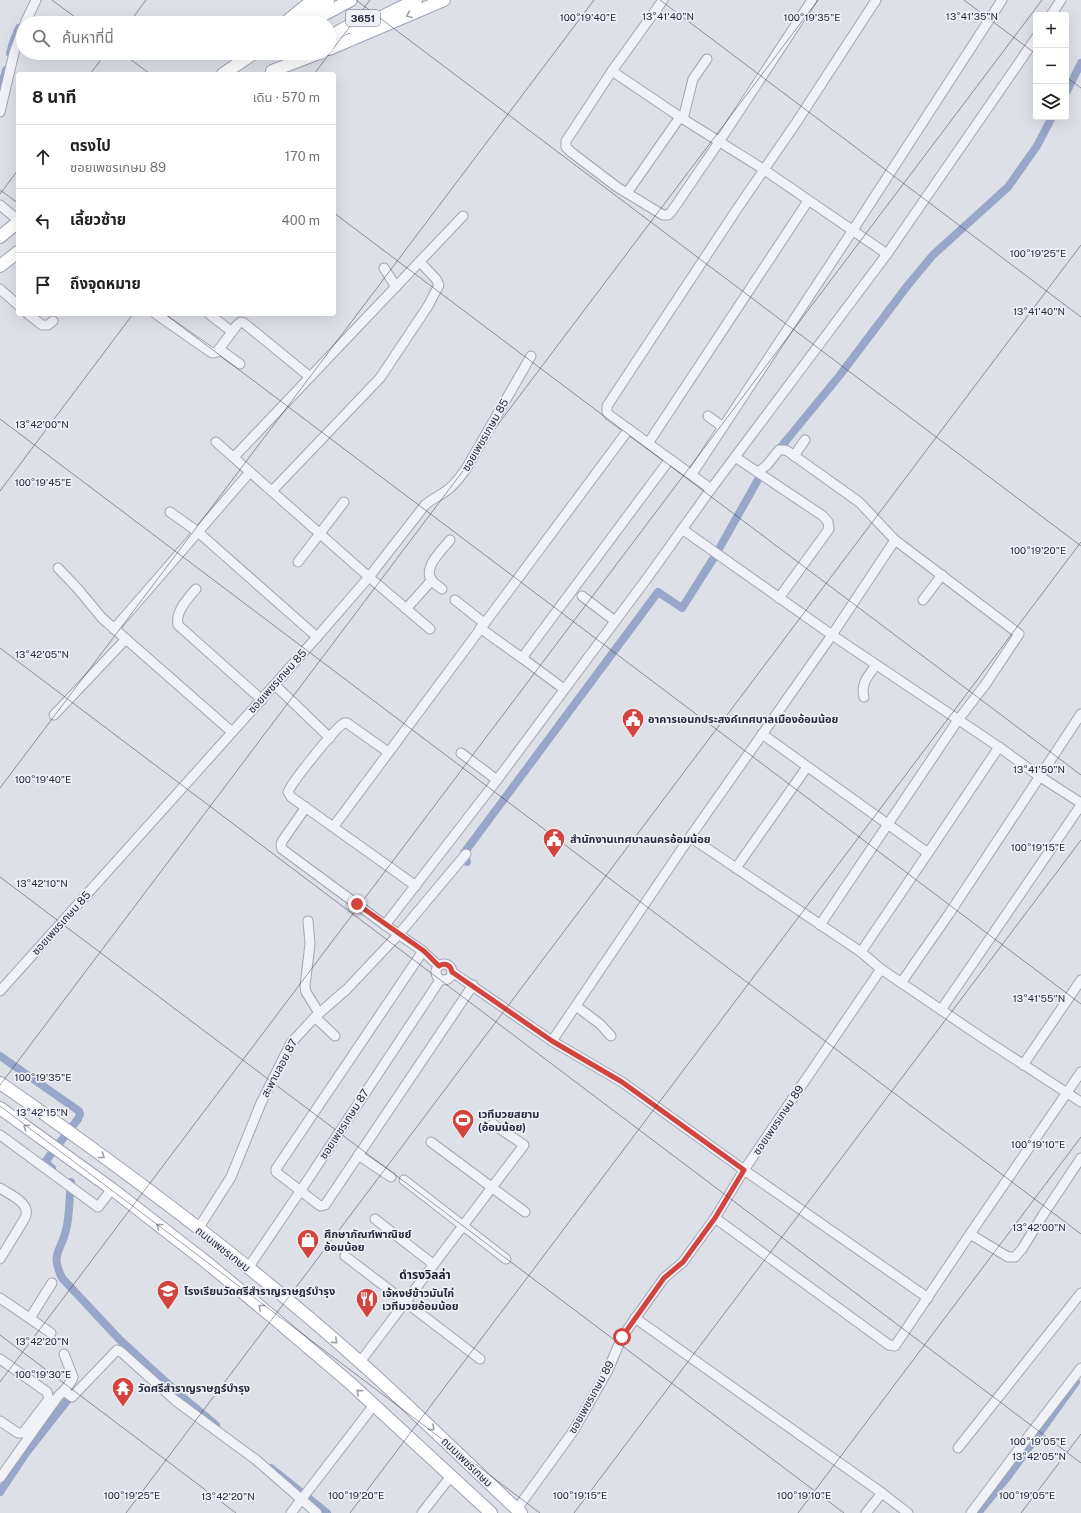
<!DOCTYPE html>
<html lang="th">
<head>
<meta charset="utf-8">
<style>
  body { margin:0; font-family:"Public Sans","Noto Sans Thai",sans-serif; background:#f6f6f6; color:#222 }
  .controls { position:absolute; right:12px; top:12px; display:grid; overflow:hidden; border-radius:4px; box-shadow:0 4px 16px #0002 }
  .controls button { width:36px; height:36px; display:grid; place-items:center; padding:0; border:0; border-bottom:1px solid #e0e0e0; background:#fff; color:#222; font:20px sans-serif }
  .stop { position:absolute; width:12px; height:12px; margin:-9px; border:3px solid #d3443e; border-radius:50%; background:#fff }
  .stop.end { background:#d3443e; border-color:#fff; box-shadow:0 1px 4px #0008 }
  .list { margin:0; padding:0; list-style:none }
  h2 { display:flex; justify-content:space-between; align-items:center; height:52px; margin:0; padding:0 16px; font-size:17px }
  h2 small { font-size:13px; font-weight:400; color:#767676 }
  .list li { display:grid; grid-template-columns:26px 1fr auto; gap:12px; align-items:center; box-sizing:border-box; height:64px; padding:0 16px; border-top:1px solid #e0e0e0 }
  .list b { display:block; font-size:15px; white-space:nowrap }
  .list p { margin:0; font-size:13px; white-space:nowrap; color:#767676 }
  .list em { font-size:13px; font-style:normal; color:#767676 }
  .icon { flex:none; width:22px; height:22px; fill:none; stroke:currentColor; stroke-width:2; stroke-linecap:round; stroke-linejoin:round }
  .map { position:relative; flex:none; width:1081px; height:1513px; overflow:hidden }
  .search { position:absolute; background:#fff; box-shadow:0 4px 16px #0002; left:16px; top:16px; width:320px; height:44px; display:flex; align-items:center; gap:10px; box-sizing:border-box; padding:0 14px; border-radius:22px; color:#767676; font-size:15px }
  .panel { position:absolute; background:#fff; box-shadow:0 4px 16px #0002; left:16px; top:72px; width:320px; height:244px; border-radius:4px }
  .map>svg:first-child { display:block }
  .lines { fill:none; stroke-linecap:round; stroke-linejoin:round }
  .canal { stroke:#98a6ca; stroke-width:8 }
  .minor-casing { stroke:#a3a6b2; stroke-width:11 }
  .major-casing { stroke:#9da2b5; stroke-width:14 }
  .minor { stroke:#f1f2f7; stroke-width:9 }
  .major { stroke:#fff; stroke-width:12 }
  .oneway { stroke:#9ea0a9 }
  .route { stroke:#d3443e; stroke-width:5 }
  .ticks { fill:none; stroke:#272b40; stroke-width:1; stroke-opacity:0.45 }
  .labels { text-anchor:middle; dominant-baseline:central; stroke-width:3.5; stroke-linejoin:round; paint-order:stroke }
  .shield { fill:#eef0f6; stroke:#636677; stroke-width:1 }
  .shield-label { font-size:10px; font-weight:bold; fill:#272b40 }
  .street-label { font-size:11px; fill:#272b40; stroke:#eef0f6 }
  .poi-label { font-size:11px; font-weight:bold; fill:#272b40; stroke:#eef0f6; text-anchor:start }
  .neighbourhood-label { font-size:12px; font-weight:bold; fill:#191d31; stroke:#eef0f6 }
  .ticks-label { font-size:10px; text-anchor:middle; fill:#272b40; stroke:#eef0f6; stroke-width:3.5; stroke-linejoin:round; paint-order:stroke }
</style>
</head>
<body>
<div class="map">
<svg width="1081" height="1513" viewBox="0 0 1081 1513">
  <rect width="100%" height="100%" fill="#dee0e8"/>
  <g class="lines">
    <!-- canal -->
    <g class="canal">
      <path d="M10,53L14,40L19,28"/>
      <path d="M0,92L6,70"/>
      <path d="M1066,93L1081,63"/>
      <path d="M776,453L840,375L908,285L933,255L1008,187L1037,146L1052,117"/>
      <path d="M467,862L464,853L658,592L682,608L715,556L764,469"/>
      <path d="M0,1056L79,1111L80,1114L78,1119L45,1162L52,1168"/>
      <path d="M71,1182C69,1198 70,1215 66,1230C61,1252 50,1253 62,1278L120,1340L180,1395L216,1425"/>
      <path d="M271,1468L327,1513"/>
      <path d="M0,1492L26,1453L74,1392"/>
      <path d="M978,1513L1009,1475L1076,1382"/>
    </g>
    <!-- minor casing -->
    <g class="minor-casing">
      <g id="minor">
        <path d="M663,0L612,71L566,141V147L571,152L617,187L663,215H668L672,211L719,142L812,0"/>
        <path d="M1051,15L1061,0"/>
        <path d="M25,23L36,0"/>
        <path d="M612,71L680,117L763,169L887,254"/>
        <path d="M0,112L14,53L23,28"/>
        <path d="M683,119L693,79L707,59"/>
        <path d="M627,193L680,117"/>
        <path d="M0,205L18,220"/>
        <path d="M384,268L396,287"/>
        <path d="M0,289L18,305"/>
        <path d="M28,314L42,325H48L53,321"/>
        <path d="M156,314L212,353L217,352L237,325L241,322L244,323L310,377"/>
        <path d="M209,314L231,331"/>
        <path d="M219,349L240,364"/>
        <path d="M708,416L723,427"/>
        <path d="M216,442L369,577L430,629"/>
        <path d="M649,442L808,201"/>
        <path d="M794,456L805,440"/>
        <path d="M234,457L463,216"/>
        <path d="M735,457L823,516L828,522L829,529L779,598"/>
        <path d="M758,472L767,465L779,450H785L789,452L859,502L895,540L1019,634L985,685L958,720L820,925"/>
        <path d="M692,474L853,230L1002,0"/>
        <path d="M711,489L609,415L607,412V406L737,209L796,123L876,0"/>
        <path d="M272,491L380,378L428,306L439,285L436,279L420,262"/>
        <path d="M170,512L198,532L317,637"/>
        <path d="M682,529L832,635L999,747L1039,776L1081,803"/>
        <path d="M298,562L344,502"/>
        <path d="M58,568L78,589L102,618L232,732"/>
        <path d="M196,589C188,598 175,612 178,625L262,700"/>
        <path d="M442,589C439,587 435,584 432,581C422,568 442,550 450,540"/>
        <path d="M582,596L615,621"/>
        <path d="M455,600L484,623"/>
        <path d="M923,600L942,575"/>
        <path d="M406,609L432,580"/>
        <path d="M480,628L522,658L670,459"/>
        <path d="M114,629L250,472"/>
        <path d="M522,658L564,689"/>
        <path d="M275,685L330,738"/>
        <path d="M864,697C860,684 869,675 876,665"/>
        <path d="M54,715L126,639"/>
        <path d="M762,734L928,853"/>
        <path d="M388,752L347,723H344C335,728 292,782 288,792L291,797L416,886"/>
        <path d="M461,753L497,780"/>
        <path d="M306,807L283,840L281,844L282,849L385,925L420,949L439,966"/>
        <path d="M334,826L629,429"/>
        <path d="M690,837L861,952L881,969L981,1037L1081,1102"/>
        <path d="M736,868L807,767"/>
        <path d="M308,921L310,944L305,986L306,992L319,1013"/>
        <path d="M385,925L497,780L648,577L711,489L887,254L1036,38"/>
        <path d="M423,951L276,1169V1172L319,1205L321,1206L325,1205L473,985"/>
        <path d="M861,952L928,853L999,747"/>
        <circle cx="444" cy="972" r="8"/>
        <path d="M452,972L552,1041L622,1082L744,1170L928,1298"/>
        <path d="M901,983L949,914L1081,714"/>
        <path d="M0,991L210,757L317,637L369,577L425,505C432,499 439,496 446,491C455,485 460,477 466,469L531,356"/>
        <path d="M576,1006L600,1024L611,1036"/>
        <path d="M941,1010L1081,805"/>
        <path d="M315,1017L335,1036"/>
        <path d="M552,1041L690,837L832,635L895,540"/>
        <path d="M1023,1065L1081,980"/>
        <path d="M0,1135L98,1207L112,1189"/>
        <path d="M431,1142L525,1212"/>
        <path d="M358,1155L391,1177"/>
        <path d="M404,1180L506,1259"/>
        <path d="M0,1188C10,1195 32,1203 25,1218L0,1259"/>
        <path d="M715,1218L889,1345L895,1346L970,1234L1081,1072"/>
        <path d="M375,1219L433,1264"/>
        <path d="M198,1229L231,1177L261,1103L291,1043L315,1017L347,989L399,934L466,854"/>
        <path d="M970,1234L1008,1257H1015L1022,1249L1043,1215L1081,1158"/>
        <path d="M345,1256L480,1359"/>
        <path d="M248,1268L301,1190L440,980"/>
        <path d="M0,1298L51,1333"/>
        <path d="M30,1318L52,1283"/>
        <path d="M635,1318L882,1493L908,1513"/>
        <path d="M64,1354L73,1377L72,1380L64,1391"/>
        <path d="M0,1359L47,1392L49,1399L23,1433H18L0,1421"/>
        <path d="M360,1362L524,1145L493,1124"/>
        <path d="M958,1448L1081,1293"/>
        <path d="M0,1478L59,1395L64,1391L72,1397L117,1350L120,1351L176,1401L255,1459L317,1513"/>
        <path d="M517,1509L574,1430L608,1370L622,1337L664,1278L683,1262L715,1218L744,1170L881,969"/>
        <path d="M291,1513L374,1405"/>
        <path d="M422,1513L451,1476"/>
        <path d="M866,1513L882,1493"/>
        <path d="M971,1513L1031,1433L1081,1368"/>
      </g>
    </g>
    <!-- major casing -->
    <g class="major-casing">
      <g id="major">
        <path d="M285,23L313,0"/>
        <path d="M294,23L328,0"/>
        <path d="M308,23L351,0"/>
        <path d="M355,30L416,0"/>
        <path d="M329,37L361,19"/>
        <path d="M329,49L444,0"/>
        <path d="M272,71L319,53"/>
        <path d="M223,74L254,53"/>
        <path d="M0,237L18,222"/>
        <path d="M0,266L18,252"/>
        <path d="M0,1083C124,1169 247,1261 360,1362C415,1411 467,1463 521,1513"/>
        <path d="M0,1108L112,1189L206,1262L275,1319L350,1383L491,1513"/>
      </g>
    </g>
    <!-- minor -->
    <use href="#minor" class="minor"/>
    <!-- major -->
    <use href="#major" class="major"/>
  </g>
  <!-- one-way arrows -->
  <defs><path id="oneway-chevron" d="M-2-3.5L2.5 0L-2 3.5" fill="none" stroke-width="1.6" stroke-linecap="round" stroke-linejoin="round"/></defs>
  <g class="oneway">
    <use href="#oneway-chevron" transform="translate(409 15) rotate(157)"/>
    <use href="#oneway-chevron" transform="translate(26 1127) rotate(-145)"/>
    <use href="#oneway-chevron" transform="translate(102 1156) rotate(36)"/>
    <use href="#oneway-chevron" transform="translate(159 1226) rotate(-142)"/>
    <use href="#oneway-chevron" transform="translate(261 1307) rotate(-141)"/>
    <use href="#oneway-chevron" transform="translate(335 1341) rotate(40)"/>
    <use href="#oneway-chevron" transform="translate(359 1392) rotate(-138)"/>
    <use href="#oneway-chevron" transform="translate(432 1428) rotate(43)"/>
  </g>
  <g class="lines">
    <!-- route -->
    <path class="route" d="M357,904L424,951L439,966C445,962 451,965 452,972L552,1041L622,1082L744,1170L715,1218L683,1262L664,1278L622,1337"/>
  </g>
  <!-- ticks -->
  <path class="ticks" d="M52,0L83,23M356,0L1081,546M660,0L1081,317M964,0L1036,54M129,23L146,0M122,53L150,74M90,74L106,53M314,74L370,0M1066,77L1081,88M0,190L18,203M0,194L18,170M334,213L1081,775M165,314L1081,1004M0,419L1081,1234M0,491L133,314M0,648L1081,1463M0,788L594,0M0,877L844,1513M0,1085L818,0M0,1106L540,1513M0,1335L236,1513M0,1382L1042,0M126,1513L1081,245M350,1513L1081,542M574,1513L1081,840M798,1513L1081,1137M1021,1513L1081,1434"/>
  <!-- icons -->
  <defs>
    <g id="civic-pin" transform="scale(1.15)"><path d="M0 17L-7.5 6A9.5 9.5 0 1 1 7.5 6Z" fill="#d3443e" stroke="#eef0f6"/><path d="M-.6-6.5H3V-4.5H.6V-3L4-1V1h2V6H-6V1h2V-1L-.6-3ZM-1.2 2.5V6h2.4V2.5Z" fill="#fff"/></g>
    <g id="stadium-pin" transform="scale(1.15)"><path d="M0 17L-7.5 6A9.5 9.5 0 1 1 7.5 6Z" fill="#d3443e" stroke="#eef0f6"/><path d="M0-5a6.5 5 0 1 0 0 10a6.5 5 0 1 0 0-10ZM-3.5-1.8h7v3.6h-7Z" fill="#fff"/></g>
    <g id="shop-pin" transform="scale(1.15)"><path d="M0 17L-7.5 6A9.5 9.5 0 1 1 7.5 6Z" fill="#d3443e" stroke="#eef0f6"/><path d="M-5-2.5h2.3a2.7 3.5 0 0 1 5.4 0H5L5.5 6h-11ZM-1.5-2.5h3a1.5 2.3 0 0 0-3 0Z" fill="#fff"/></g>
    <g id="school-pin" transform="scale(1.15)"><path d="M0 17L-7.5 6A9.5 9.5 0 1 1 7.5 6Z" fill="#d3443e" stroke="#eef0f6"/><path d="M0-5L7-2L0 1L-7-2ZM-4 1L0 2.5L4 1V4Q0 6-4 4Z" fill="#fff"/></g>
    <g id="restaurant-pin" transform="scale(1.15)"><path d="M0 17L-7.5 6A9.5 9.5 0 1 1 7.5 6Z" fill="#d3443e" stroke="#eef0f6"/><path d="M-5-6h1v4h1v-4h1v4h1v-4h1v5L-1.5 .5V6h-2V.5L-5-1ZM5-6V6H3V1.5H1.5Q1.5-4 5-6Z" fill="#fff"/></g>
    <g id="temple-pin" transform="scale(1.15)"><path d="M0 17L-7.5 6A9.5 9.5 0 1 1 7.5 6Z" fill="#d3443e" stroke="#eef0f6"/><path d="M0-6L5-2H3V0L6.5 2.5H4V6H1.5V3h-3V6H-4V2.5H-6.5L-3 0V-2H-5Z" fill="#fff"/></g>
  </defs>
  <g fill-rule="evenodd">
    <use href="#civic-pin" x="633" y="719"/>
    <use href="#civic-pin" x="554" y="839"/>
    <use href="#stadium-pin" x="463" y="1120"/>
    <use href="#shop-pin" x="308" y="1240"/>
    <use href="#school-pin" x="168" y="1291"/>
    <use href="#restaurant-pin" x="367" y="1299"/>
    <use href="#temple-pin" x="123" y="1388"/>
  </g>
  <g class="labels">
    <!-- shield labels -->
    <rect class="shield" x="346" y="10" width="34" height="16" rx="3"/>
    <g class="shield-label">
      <text x="363" y="18">3651</text>
    </g>
    <!-- street labels -->
    <g class="street-label">
      <text transform="translate(485 435) rotate(-60)">ซอยเพชรเกษม 85</text>
      <text transform="translate(277 681) rotate(-48)">ซอยเพชรเกษม 85</text>
      <text transform="translate(61 923) rotate(-48)">ซอยเพชรเกษม 85</text>
      <text transform="translate(279 1068) rotate(-62)">สะพานลอย 87</text>
      <text transform="translate(778 1120) rotate(-56)">ซอยเพชรเกษม 89</text>
      <text transform="translate(344 1124) rotate(-57)">ซอยเพชรเกษม 87</text>
      <text transform="translate(223 1249) rotate(38)">ถนนเพชรเกษม</text>
      <text transform="translate(591 1397) rotate(-61)">ซอยเพชรเกษม 89</text>
      <text transform="translate(467 1462) rotate(44)">ถนนเพชรเกษม</text>
    </g>
    <!-- poi labels -->
    <g class="poi-label">
      <text x="648" y="719">อาคารเอนกประสงค์เทศบาลเมืองอ้อมน้อย</text>
      <text x="570" y="839">สำนักงานเทศบาลนครอ้อมน้อย</text>
      <text x="478" y="1114">เวทีมวยสยาม<tspan x="478" dy="13">(อ้อมน้อย)</tspan></text>
      <text x="324" y="1234">ศึกษาภัณฑ์พาณิชย์<tspan x="324" dy="13">อ้อมน้อย</tspan></text>
      <text x="184" y="1291">โรงเรียนวัดศรีสําราญราษฎร์บํารุง</text>
      <text x="382" y="1293">เจ้หงษ์ข้าวมันไก่<tspan x="382" dy="13">เวทีมวยอ้อมน้อย</tspan></text>
      <text x="138" y="1388">วัดศรีสําราญราษฎร์บํารุง</text>
    </g>
    <!-- neighbourhood labels -->
    <g class="neighbourhood-label">
      <text x="425" y="1275">ดำรงวิลล่า</text>
    </g>
  </g>
  <g class="ticks-label">
    <text x="668" y="20">13°41'40"N</text>
    <text x="972" y="20">13°41'35"N</text>
    <text x="588" y="21">100°19'40"E</text>
    <text x="812" y="21">100°19'35"E</text>
    <text x="1038" y="257">100°19'25"E</text>
    <text x="1039" y="315">13°41'40"N</text>
    <text x="42" y="428">13°42'00"N</text>
    <text x="43" y="486">100°19'45"E</text>
    <text x="1038" y="554">100°19'20"E</text>
    <text x="42" y="658">13°42'05"N</text>
    <text x="1039" y="773">13°41'50"N</text>
    <text x="43" y="783">100°19'40"E</text>
    <text x="1038" y="851">100°19'15"E</text>
    <text x="42" y="887">13°42'10"N</text>
    <text x="1039" y="1002">13°41'55"N</text>
    <text x="43" y="1081">100°19'35"E</text>
    <text x="42" y="1116">13°42'15"N</text>
    <text x="1038" y="1148">100°19'10"E</text>
    <text x="1039" y="1231">13°42'00"N</text>
    <text x="42" y="1345">13°42'20"N</text>
    <text x="43" y="1378">100°19'30"E</text>
    <text x="1038" y="1445">100°19'05"E</text>
    <text x="1039" y="1460">13°42'05"N</text>
    <text x="132" y="1499">100°19'25"E</text>
    <text x="356" y="1499">100°19'20"E</text>
    <text x="580" y="1499">100°19'15"E</text>
    <text x="804" y="1499">100°19'10"E</text>
    <text x="1027" y="1499">100°19'05"E</text>
    <text x="228" y="1500">13°42'20"N</text>
  </g>
</svg>
<div class="controls">
<button>+</button>
<button>−</button>
<button><svg class="icon" aria-label="layers" viewBox="0 0 24 24"><path d="M12 4l9 5-9 5-9-5zM3 14l9 5 9-5"/></svg></button>
</div>
<div class="stop" style="left:622px;top:1337px"></div>
<div class="stop end" style="left:357px;top:904px"></div>
<div class="search"><svg class="icon" aria-label="search" viewBox="0 0 24 24"><circle cx="10" cy="10" r="6"/><path d="M15 15l6 6"/></svg>ค้นหาที่นี่</div>
<section class="panel">
<h2>8 นาที<small>เดิน · 570 m</small></h2>
<ul class="list">
<li><svg class="icon" aria-label="ahead" viewBox="0 0 24 24"><path d="M12 20V5M6 11l6-6 6 6"/></svg><div><b>ตรงไป</b><p>ซอยเพชรเกษม 89</p></div><em>170 m</em></li>
<li><svg class="icon" aria-label="left" viewBox="0 0 24 24"><path d="M17 20v-9H6M10 6l-5 5 5 5"/></svg><div><b>เลี้ยวซ้าย</b></div><em>400 m</em></li>
<li><svg class="icon" aria-label="arrive" viewBox="0 0 24 24"><path d="M6 21V4h12l-3 4 3 4H6"/></svg><div><b>ถึงจุดหมาย</b></div></li>
</ul>
</section>
</div>
</body>
</html>
